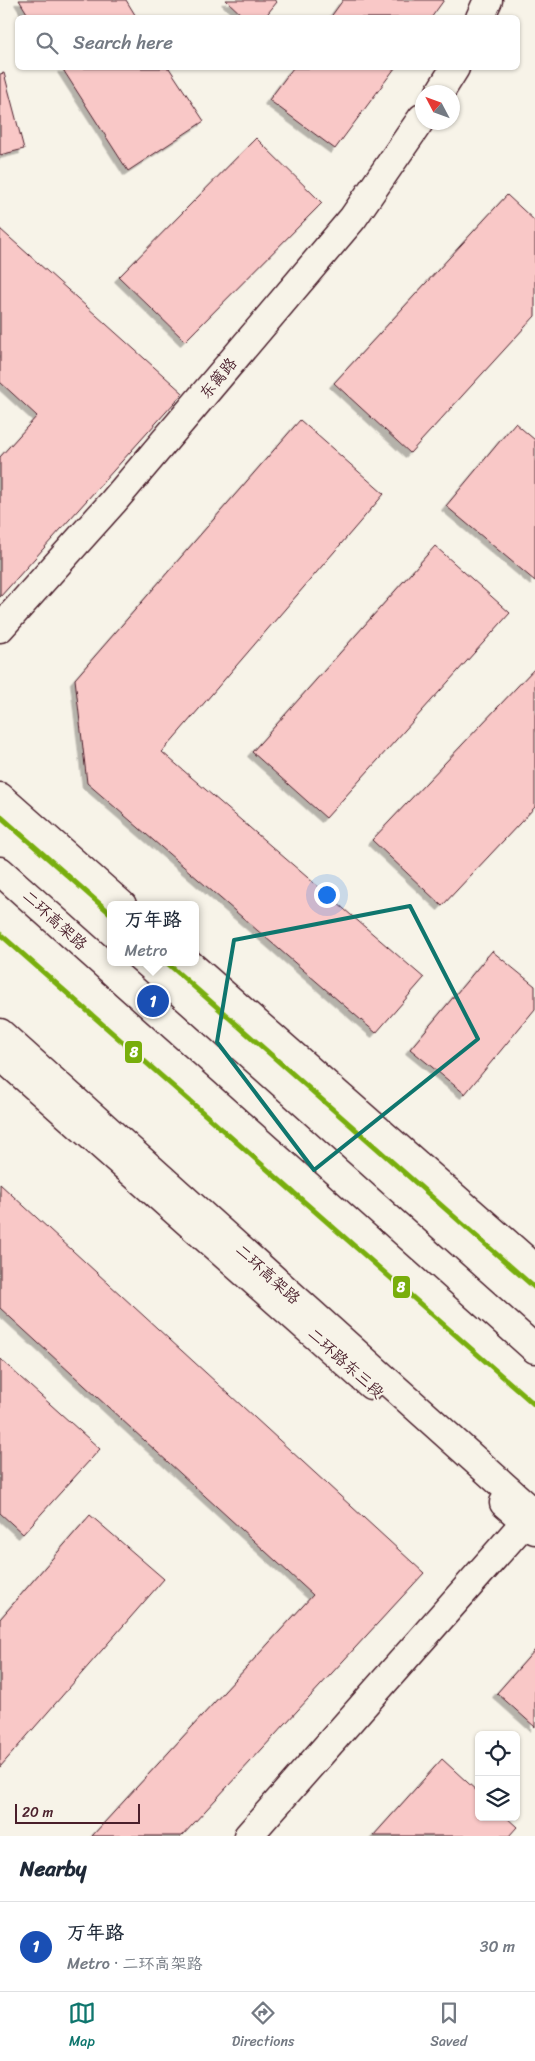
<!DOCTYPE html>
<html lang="en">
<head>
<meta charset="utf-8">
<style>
  body { margin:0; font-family:Sriracha,"LXGW WenKai TC",sans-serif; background:#f2f2f3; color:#1f2937 }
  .controls { position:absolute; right:15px; bottom:15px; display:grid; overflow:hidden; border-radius:8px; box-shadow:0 1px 4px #0004 }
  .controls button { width:45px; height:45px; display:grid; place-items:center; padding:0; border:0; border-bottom:1px solid #e0e1e3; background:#fff; color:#1f2937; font:25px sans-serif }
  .compass { position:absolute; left:415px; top:85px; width:45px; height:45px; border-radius:50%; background:#fff; box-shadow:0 1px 4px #0004; rotate:311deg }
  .scale { position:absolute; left:15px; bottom:12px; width:125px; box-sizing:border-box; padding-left:5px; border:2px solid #4a1f2b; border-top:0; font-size:14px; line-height:18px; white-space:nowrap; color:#4a1f2b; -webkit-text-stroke:4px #f7f3e8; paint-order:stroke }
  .you { position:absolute; left:326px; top:894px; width:18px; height:18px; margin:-12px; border:4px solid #fff; border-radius:50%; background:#1a73e8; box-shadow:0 0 0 8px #1a73e833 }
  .badge { display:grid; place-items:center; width:32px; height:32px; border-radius:50%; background:#0f766e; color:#fff; font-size:16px; font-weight:700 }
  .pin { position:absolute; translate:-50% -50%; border:2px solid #fff; box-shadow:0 1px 5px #0006 }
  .popup { position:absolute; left:107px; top:901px; width:92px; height:65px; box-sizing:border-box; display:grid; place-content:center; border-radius:8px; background:#fff; filter:drop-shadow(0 1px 4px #0005); font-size:16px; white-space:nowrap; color:#747a83 }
  .popup b { font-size:19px; color:#1f2937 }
  .popup::after { content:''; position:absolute; left:50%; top:100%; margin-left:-10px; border:10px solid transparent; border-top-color:#fff }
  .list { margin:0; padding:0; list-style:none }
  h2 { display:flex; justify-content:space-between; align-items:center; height:65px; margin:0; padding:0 20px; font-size:21px }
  h2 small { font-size:16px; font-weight:400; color:#747a83 }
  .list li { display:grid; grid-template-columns:32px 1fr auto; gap:15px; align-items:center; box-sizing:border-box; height:90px; padding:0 20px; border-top:1px solid #e0e1e3 }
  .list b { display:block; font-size:19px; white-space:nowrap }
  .list p { margin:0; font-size:16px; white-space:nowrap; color:#747a83 }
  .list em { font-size:16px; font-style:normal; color:#747a83 }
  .icon { flex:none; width:28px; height:28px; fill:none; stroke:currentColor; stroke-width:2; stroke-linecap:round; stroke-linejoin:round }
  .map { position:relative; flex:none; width:535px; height:1836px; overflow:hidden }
  .search { position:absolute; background:#fff; box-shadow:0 1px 4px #0004; left:15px; right:15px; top:15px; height:55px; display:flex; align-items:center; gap:12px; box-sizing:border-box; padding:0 18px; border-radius:8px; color:#747a83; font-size:19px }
  .sheet { height:155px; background:#fff }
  nav { display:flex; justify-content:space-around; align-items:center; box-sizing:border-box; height:70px; border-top:1px solid #e0e1e3; background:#fff; font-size:14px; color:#747a83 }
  nav a { display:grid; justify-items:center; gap:2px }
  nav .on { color:#0f766e }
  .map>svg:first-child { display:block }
  .building { fill:#f9c8c7; stroke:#4a1f2b; filter:url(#shadow) }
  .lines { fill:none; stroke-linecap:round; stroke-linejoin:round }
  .minor-casing { stroke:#4a1f2b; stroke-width:31 }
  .major-casing { stroke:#4a1f2b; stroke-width:31 }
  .highway-casing { stroke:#4a1f2b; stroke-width:31 }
  .minor { stroke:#f7f3e8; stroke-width:28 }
  .major { stroke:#f7f3e8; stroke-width:28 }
  .highway { stroke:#f7f3e8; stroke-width:28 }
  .metro-1-casing { stroke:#f7f3e8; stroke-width:9 }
  .metro-1 { stroke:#78ae0b; stroke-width:5 }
  .marked { fill:none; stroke:#0f766e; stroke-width:4; stroke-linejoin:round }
  .labels { text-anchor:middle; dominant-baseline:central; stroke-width:4; stroke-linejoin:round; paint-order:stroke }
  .street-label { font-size:16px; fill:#4a1f2b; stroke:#f7f3e8 }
  .line-badge { stroke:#f7f3e8; stroke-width:2 }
  .badge-label { font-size:14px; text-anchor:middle; font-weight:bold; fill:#fff }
</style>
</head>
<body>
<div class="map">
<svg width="535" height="1836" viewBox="0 0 535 1836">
  <defs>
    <filter id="shadow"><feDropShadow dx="-4.5" dy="4.5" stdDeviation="0" flood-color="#0004"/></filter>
  </defs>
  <rect width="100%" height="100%" fill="#f7f3e8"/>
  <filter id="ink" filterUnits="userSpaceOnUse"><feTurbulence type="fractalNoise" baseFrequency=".02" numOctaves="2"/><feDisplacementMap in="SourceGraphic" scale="10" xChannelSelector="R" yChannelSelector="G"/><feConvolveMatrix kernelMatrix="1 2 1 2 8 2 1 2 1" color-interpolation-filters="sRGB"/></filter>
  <g filter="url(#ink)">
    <!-- building -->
    <g class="building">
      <path d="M19,0H126L137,18H30Z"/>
      <path d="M226,0H274L277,2L264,18H245Z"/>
      <path d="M343,0H444L431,18H330Z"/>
      <path d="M62,68H169L204,121L128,171Z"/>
      <path d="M293,68H395L335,149L269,100Z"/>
      <path d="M4,73L24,149L0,155V74Z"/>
      <path d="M256,138L322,203L185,341L119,277Z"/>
      <path d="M507,195L535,221V316L410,453L334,383Z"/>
      <path d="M0,229L183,393L0,597V457L37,416L0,382Z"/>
      <path d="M300,420L384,494L162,752L424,978L376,1033L87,783L75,679Z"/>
      <path d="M515,423L535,440V581L446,506Z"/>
      <path d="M435,546L510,613L326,818L252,752Z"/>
      <path d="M535,668V807L442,906L372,840Z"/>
      <path d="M492,951L535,986V1009L465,1094L410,1049Z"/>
      <path d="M0,1184L424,1573L182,1836H92L313,1595L0,1308Z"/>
      <path d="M0,1359L100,1449L23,1534L0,1513Z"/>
      <path d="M90,1515L164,1579L0,1767V1619Z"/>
      <path d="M535,1650V1727L497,1693Z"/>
      <path d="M442,1759L479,1793V1817H506L517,1827L509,1836H373Z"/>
    </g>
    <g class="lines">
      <!-- minor casing -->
      <g class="minor-casing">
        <g id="minor">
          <path d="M480,18L488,0"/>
          <path d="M440,92L455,68"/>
          <path d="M0,628L113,502L353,218L422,118"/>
          <path d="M248,1836L525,1522"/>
        </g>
      </g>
      <!-- major casing -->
      <g class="major-casing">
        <g id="major">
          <path d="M0,1055L371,1385"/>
          <path d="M504,1503L535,1530"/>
        </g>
      </g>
      <!-- highway casing -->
      <g class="highway-casing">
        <g id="highway">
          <path d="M0,797L122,905"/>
          <path d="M0,871L535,1349"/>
          <path d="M187,962L535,1268"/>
          <path d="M0,1033L535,1514"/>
        </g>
      </g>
      <!-- minor -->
      <use href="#minor" class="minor"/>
      <!-- major -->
      <use href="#major" class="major"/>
      <!-- highway -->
      <use href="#highway" class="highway"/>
      <!-- metro-1 casing -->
      <g class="metro-1-casing">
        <g id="metro-1">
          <path d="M0,816L110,913"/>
          <path d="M0,934L535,1405"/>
          <path d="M166,962L535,1288"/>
        </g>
      </g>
      <!-- metro-1 -->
      <use href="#metro-1" class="metro-1"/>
    </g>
  </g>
  <!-- marked area -->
  <path class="marked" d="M410,906L478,1039L314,1170L217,1042L234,940Z"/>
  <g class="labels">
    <!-- street labels -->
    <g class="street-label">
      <text transform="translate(218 378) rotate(-50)">东篱路</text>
      <text transform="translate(55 920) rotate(42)">二环高架路</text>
      <text transform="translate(268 1274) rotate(42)">二环高架路</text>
      <text transform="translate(346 1363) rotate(42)">二环路东三段</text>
    </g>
  </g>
  <g class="line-badge">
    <rect x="124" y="1040" width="19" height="24" rx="5" fill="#78ae0b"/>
    <rect x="392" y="1275" width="19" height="24" rx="5" fill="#78ae0b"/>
  </g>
  <g class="badge-label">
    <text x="134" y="1057">8</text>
    <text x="401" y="1292">8</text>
  </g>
</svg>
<div class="controls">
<button><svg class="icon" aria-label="locate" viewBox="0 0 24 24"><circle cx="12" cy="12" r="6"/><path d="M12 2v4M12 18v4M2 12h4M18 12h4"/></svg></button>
<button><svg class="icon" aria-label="layers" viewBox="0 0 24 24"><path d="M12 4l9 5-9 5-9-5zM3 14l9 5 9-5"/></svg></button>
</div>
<svg class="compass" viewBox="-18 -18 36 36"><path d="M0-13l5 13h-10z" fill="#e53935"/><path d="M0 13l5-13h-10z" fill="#747a83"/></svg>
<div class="scale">20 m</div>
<div class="you"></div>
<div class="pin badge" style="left:153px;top:1001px;background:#1a4fb4">1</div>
<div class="popup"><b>万年路</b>Metro</div>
<div class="search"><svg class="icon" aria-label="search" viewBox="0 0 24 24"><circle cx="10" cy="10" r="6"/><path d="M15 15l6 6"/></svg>Search here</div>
</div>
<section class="sheet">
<h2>Nearby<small></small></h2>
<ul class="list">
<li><span class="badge" style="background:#1a4fb4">1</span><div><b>万年路</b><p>Metro · 二环高架路</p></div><em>30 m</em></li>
</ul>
</section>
<nav>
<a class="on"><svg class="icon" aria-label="map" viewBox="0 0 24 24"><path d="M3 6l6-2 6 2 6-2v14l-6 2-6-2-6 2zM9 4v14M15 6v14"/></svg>Map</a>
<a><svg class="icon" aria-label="directions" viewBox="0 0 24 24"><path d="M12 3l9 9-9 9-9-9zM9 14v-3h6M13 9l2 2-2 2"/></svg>Directions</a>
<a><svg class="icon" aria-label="saved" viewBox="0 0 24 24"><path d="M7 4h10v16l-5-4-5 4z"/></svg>Saved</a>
</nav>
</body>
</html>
